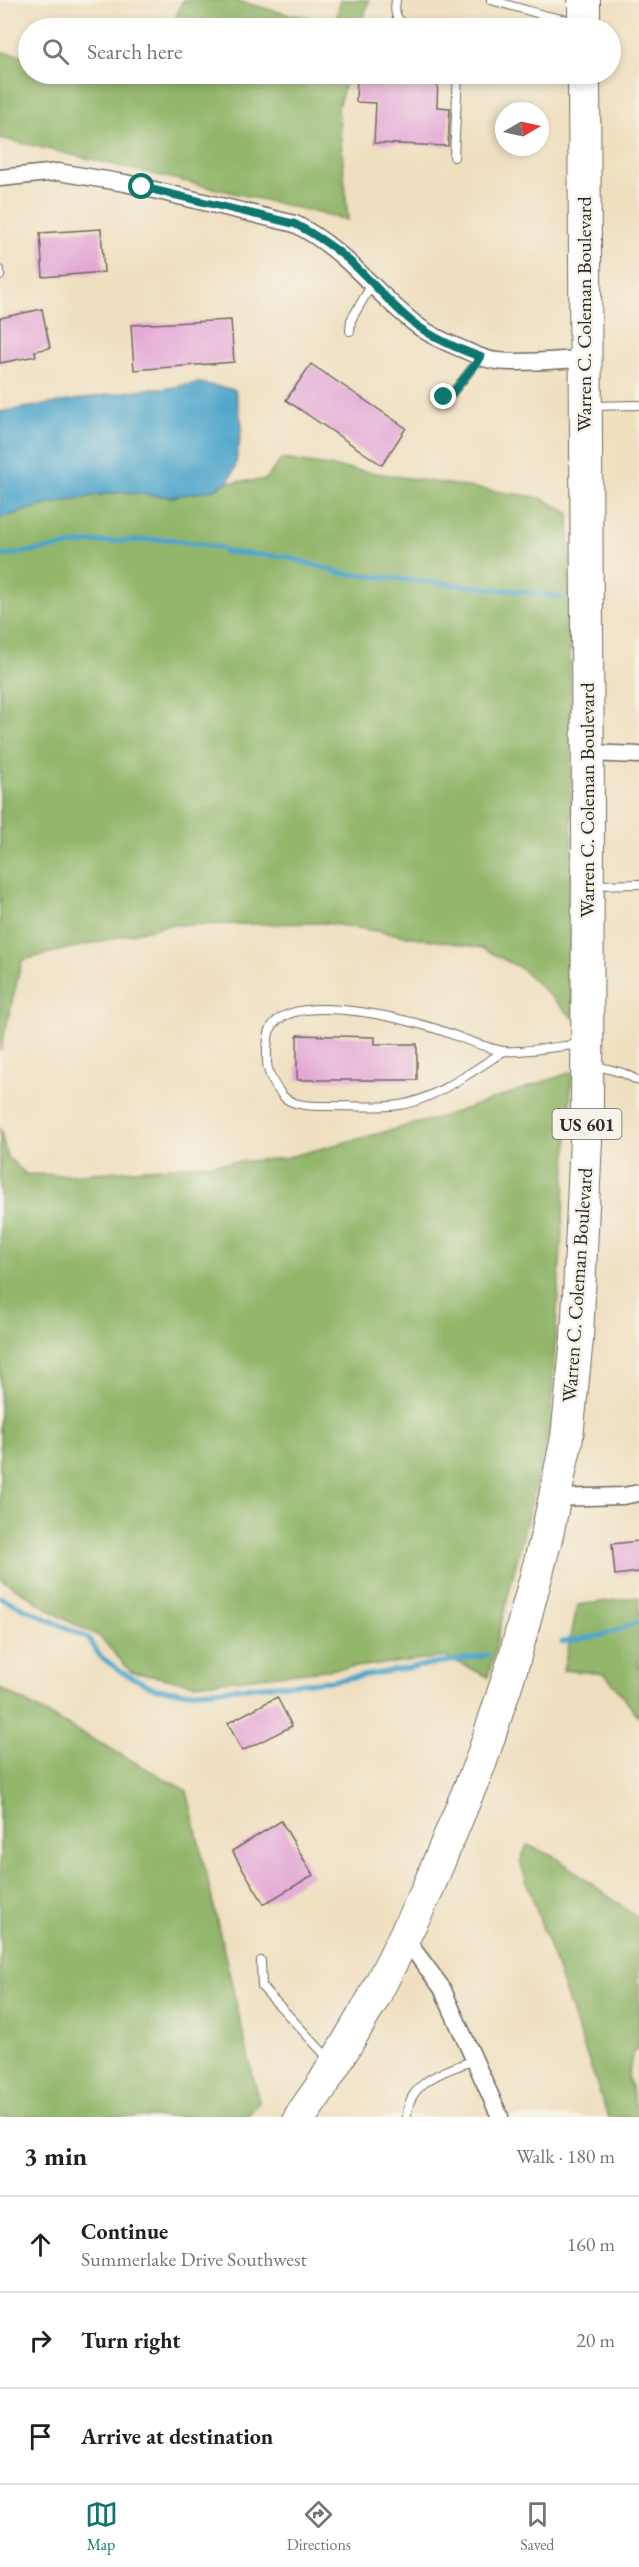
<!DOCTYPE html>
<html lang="en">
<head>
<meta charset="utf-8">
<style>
  body { margin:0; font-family:"EB Garamond",serif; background:#f2f2f2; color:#202124 }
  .compass { position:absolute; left:495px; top:102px; width:54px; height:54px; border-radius:50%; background:#fff; box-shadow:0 3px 9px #0003; rotate:81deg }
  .stop { position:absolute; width:18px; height:18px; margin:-14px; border:4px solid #0f766e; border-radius:50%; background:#fff }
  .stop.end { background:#0f766e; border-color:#fff; box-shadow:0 2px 6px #0008 }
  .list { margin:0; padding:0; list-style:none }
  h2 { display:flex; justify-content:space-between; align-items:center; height:78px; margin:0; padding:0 24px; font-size:26px }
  h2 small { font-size:20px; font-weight:400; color:#757577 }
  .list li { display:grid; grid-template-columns:39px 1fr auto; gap:18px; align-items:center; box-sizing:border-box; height:96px; padding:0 24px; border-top:2px solid #e0e0e0 }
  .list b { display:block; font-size:22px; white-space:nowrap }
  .list p { margin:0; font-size:20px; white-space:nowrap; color:#757577 }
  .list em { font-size:20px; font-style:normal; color:#757577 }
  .icon { flex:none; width:33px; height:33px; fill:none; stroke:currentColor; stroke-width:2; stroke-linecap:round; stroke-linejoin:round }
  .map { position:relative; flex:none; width:639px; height:2117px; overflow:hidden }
  .search { position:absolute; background:#fff; box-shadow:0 3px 9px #0003; left:18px; right:18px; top:18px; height:66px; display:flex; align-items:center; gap:15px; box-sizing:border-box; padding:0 21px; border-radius:33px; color:#757577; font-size:22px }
  .sheet { height:366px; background:#fff }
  nav { display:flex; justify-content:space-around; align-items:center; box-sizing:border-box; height:84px; border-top:2px solid #e0e0e0; background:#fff; font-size:16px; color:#757577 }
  nav a { display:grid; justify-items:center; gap:3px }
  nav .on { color:#0f766e }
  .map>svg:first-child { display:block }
  .forest { fill:#92b66b; stroke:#5e704b; stroke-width:1.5 }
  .water { fill:#4da5ca; stroke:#3c687a; stroke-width:1.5 }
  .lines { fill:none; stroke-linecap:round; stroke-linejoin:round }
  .stream { stroke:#4da5ca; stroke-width:5 }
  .building { fill:#e3a7d5 }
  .lane-casing { stroke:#706a5f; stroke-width:10 }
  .street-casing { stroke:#706a5f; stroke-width:19 }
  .highway-casing { stroke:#706a5f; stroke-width:34 }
  .lane { stroke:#fff; stroke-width:8 }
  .street { stroke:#fff; stroke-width:16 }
  .highway { stroke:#fff; stroke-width:32 }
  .route { stroke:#0f766e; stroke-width:8 }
  .labels { text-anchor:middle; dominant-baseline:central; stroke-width:5; stroke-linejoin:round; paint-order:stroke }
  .shield { fill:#f7f3e8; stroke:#686764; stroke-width:1.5 }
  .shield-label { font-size:18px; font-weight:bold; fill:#2b2b2b }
  .street-label { font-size:20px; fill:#2b2b2b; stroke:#f7f3e8 }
</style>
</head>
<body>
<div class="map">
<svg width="639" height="2117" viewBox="0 0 639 2117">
  <rect width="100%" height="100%" fill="#f7f3e8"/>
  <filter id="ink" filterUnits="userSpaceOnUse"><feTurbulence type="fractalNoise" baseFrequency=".0167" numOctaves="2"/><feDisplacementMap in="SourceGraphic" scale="12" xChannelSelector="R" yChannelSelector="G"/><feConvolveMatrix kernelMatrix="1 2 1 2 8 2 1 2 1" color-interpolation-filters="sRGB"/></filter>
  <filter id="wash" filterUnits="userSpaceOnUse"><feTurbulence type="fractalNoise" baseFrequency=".008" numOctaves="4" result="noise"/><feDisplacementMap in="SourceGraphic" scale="24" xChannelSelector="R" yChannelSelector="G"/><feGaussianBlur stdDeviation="1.35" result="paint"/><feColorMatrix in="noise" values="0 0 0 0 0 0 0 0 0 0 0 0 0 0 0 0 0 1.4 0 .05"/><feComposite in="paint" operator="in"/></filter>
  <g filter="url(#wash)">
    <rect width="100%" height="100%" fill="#efdfbf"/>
    <!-- forest -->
    <g class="forest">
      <path d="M183,0H234L287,14L336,22L340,0H369L361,28H172Z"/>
      <path d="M0,52L28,56V74H348L338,107L348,220L0,138Z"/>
      <path d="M282,459L541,498L569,513L573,1018L522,969L482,948L326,923L168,925L22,960L0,1052V518L45,505L98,495L122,492L171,497L212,490L228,482L265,480Z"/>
      <path d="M572,1072L550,1426L488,1677L447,1657L195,1684L131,1672L99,1636L64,1619L0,1578V1128L7,1157L26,1174L69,1175L285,1158L441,1117Z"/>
      <path d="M639,1597V1717L605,1674L563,1670L578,1605Z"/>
      <path d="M0,1688L187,1791L259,2102L247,2117H0Z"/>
      <path d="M527,1845L555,1857L639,1919V2048L633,2051L628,2077L639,2117H608L520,1862Z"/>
    </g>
    <!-- water -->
    <path class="water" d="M199,383L235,390L242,425L235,468L228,482L212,490L171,497L122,492L98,495L45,505L0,518V412L145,389H163Z"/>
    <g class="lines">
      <!-- stream -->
      <g class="stream">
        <path d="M0,556L93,542L169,539L222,548L225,552L287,557L341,573L544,594L562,598"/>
        <path d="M0,1597L88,1638L100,1656L123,1673L156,1689L185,1692L331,1681L488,1655"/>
        <path d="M562,1642L600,1636L639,1622"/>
      </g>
    </g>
    <g id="blocks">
      <!-- building -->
      <g class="building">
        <path d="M357,74L438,75L437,107L450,108L448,146L374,143L376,103L356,102Z"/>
        <path d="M101,229L104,272L43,277L40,233Z"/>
        <path d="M42,309L50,348L35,351L36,356L0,363V318Z"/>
        <path d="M231,320L234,362L134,370L131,325Z"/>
        <path d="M311,364L406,428L382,465L286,400Z"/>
        <path d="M297,1035L375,1037V1044H417V1080H297Z"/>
        <path d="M639,1541V1572L615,1575L612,1544Z"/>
        <path d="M277,1697L292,1726L242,1751L228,1723Z"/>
        <path d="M281,1821L313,1875L264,1904L232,1851Z"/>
      </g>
    </g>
  </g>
  <g filter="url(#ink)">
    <use href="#blocks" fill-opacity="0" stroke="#706a5f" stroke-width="1.5"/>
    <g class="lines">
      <!-- lane casing -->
      <g class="lane-casing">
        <g id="lane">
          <path d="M396,0C392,23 403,24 422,28"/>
          <path d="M491,0L547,16L577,22"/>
          <path d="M454,157L458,74"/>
          <path d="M0,270V276"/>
          <path d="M350,331L351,320L372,284"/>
          <path d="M438,396H450L481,357"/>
          <path d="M591,406L639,405"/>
          <path d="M594,885L639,884"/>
          <path d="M504,1051C476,1069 432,1101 399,1105C377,1108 353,1106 331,1106C318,1106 292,1107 283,1096C266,1076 265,1064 268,1038C274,986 399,1018 430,1027C452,1033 482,1048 504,1051C522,1053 561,1046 581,1044"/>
          <path d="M594,1065L623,1073L639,1081"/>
          <path d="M261,1961L262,1987L330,2060"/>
          <path d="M407,2117C407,2081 447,2070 475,2060"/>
        </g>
      </g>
      <!-- street casing -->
      <g class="street-casing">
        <g id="street">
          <path d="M0,178L58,172L125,183L295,224C346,250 371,289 414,323C429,335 445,342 462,349C473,354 485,360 497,361C523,364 557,360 584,359"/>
          <path d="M587,753L639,755"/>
          <path d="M554,1498L623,1496L639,1493"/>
          <path d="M404,1937L442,1988L500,2117"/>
        </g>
      </g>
      <!-- highway casing -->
      <g class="highway-casing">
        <g id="highway">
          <path d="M584,0V28"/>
          <path d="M300,2117L323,2084L373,1999L425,1895L481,1761L514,1660L547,1535L567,1437L577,1339L587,1117L588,810L584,74"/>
        </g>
      </g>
      <!-- lane -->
      <use href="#lane" class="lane"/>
      <!-- street -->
      <use href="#street" class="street"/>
      <!-- highway -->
      <use href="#highway" class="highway"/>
    </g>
  </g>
  <g class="lines" filter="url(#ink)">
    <!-- route -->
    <path class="route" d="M142,187L295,224C312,233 330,244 345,257C370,278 389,304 415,324C435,339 458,349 481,357L450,396L444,397"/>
  </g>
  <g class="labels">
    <!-- shield labels -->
    <rect class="shield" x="552.5" y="1109" width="69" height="30" rx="4.5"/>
    <g class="shield-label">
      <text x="587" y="1124">US 601</text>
    </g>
    <!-- street labels -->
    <g class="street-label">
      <text transform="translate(584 314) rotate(-90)">Warren C. Coleman Boulevard</text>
      <text transform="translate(587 800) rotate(-90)">Warren C. Coleman Boulevard</text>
      <text transform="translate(577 1285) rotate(-86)">Warren C. Coleman Boulevard</text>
    </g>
  </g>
</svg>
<svg class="compass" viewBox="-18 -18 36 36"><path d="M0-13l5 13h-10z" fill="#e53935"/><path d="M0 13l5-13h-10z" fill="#757577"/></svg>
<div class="stop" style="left:142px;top:187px"></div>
<div class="stop end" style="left:444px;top:397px"></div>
<div class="search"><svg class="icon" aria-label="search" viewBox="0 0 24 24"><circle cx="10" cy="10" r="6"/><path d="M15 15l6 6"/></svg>Search here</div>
</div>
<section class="sheet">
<h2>3 min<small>Walk · 180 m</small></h2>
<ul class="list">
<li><svg class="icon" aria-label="ahead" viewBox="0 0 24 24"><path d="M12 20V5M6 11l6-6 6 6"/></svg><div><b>Continue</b><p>Summerlake Drive Southwest</p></div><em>160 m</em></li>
<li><svg class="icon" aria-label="right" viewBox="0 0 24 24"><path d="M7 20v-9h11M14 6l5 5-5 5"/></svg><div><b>Turn right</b></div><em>20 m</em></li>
<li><svg class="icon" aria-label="arrive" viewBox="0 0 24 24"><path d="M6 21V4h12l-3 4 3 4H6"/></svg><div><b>Arrive at destination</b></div></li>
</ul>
</section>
<nav>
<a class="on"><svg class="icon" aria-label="map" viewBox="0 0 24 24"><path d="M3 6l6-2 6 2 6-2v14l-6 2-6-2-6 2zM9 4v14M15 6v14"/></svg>Map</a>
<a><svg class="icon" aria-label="directions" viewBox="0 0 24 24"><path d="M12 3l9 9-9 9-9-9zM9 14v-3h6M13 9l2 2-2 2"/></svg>Directions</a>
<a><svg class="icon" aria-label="saved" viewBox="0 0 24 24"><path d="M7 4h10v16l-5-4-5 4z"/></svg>Saved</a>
</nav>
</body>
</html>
